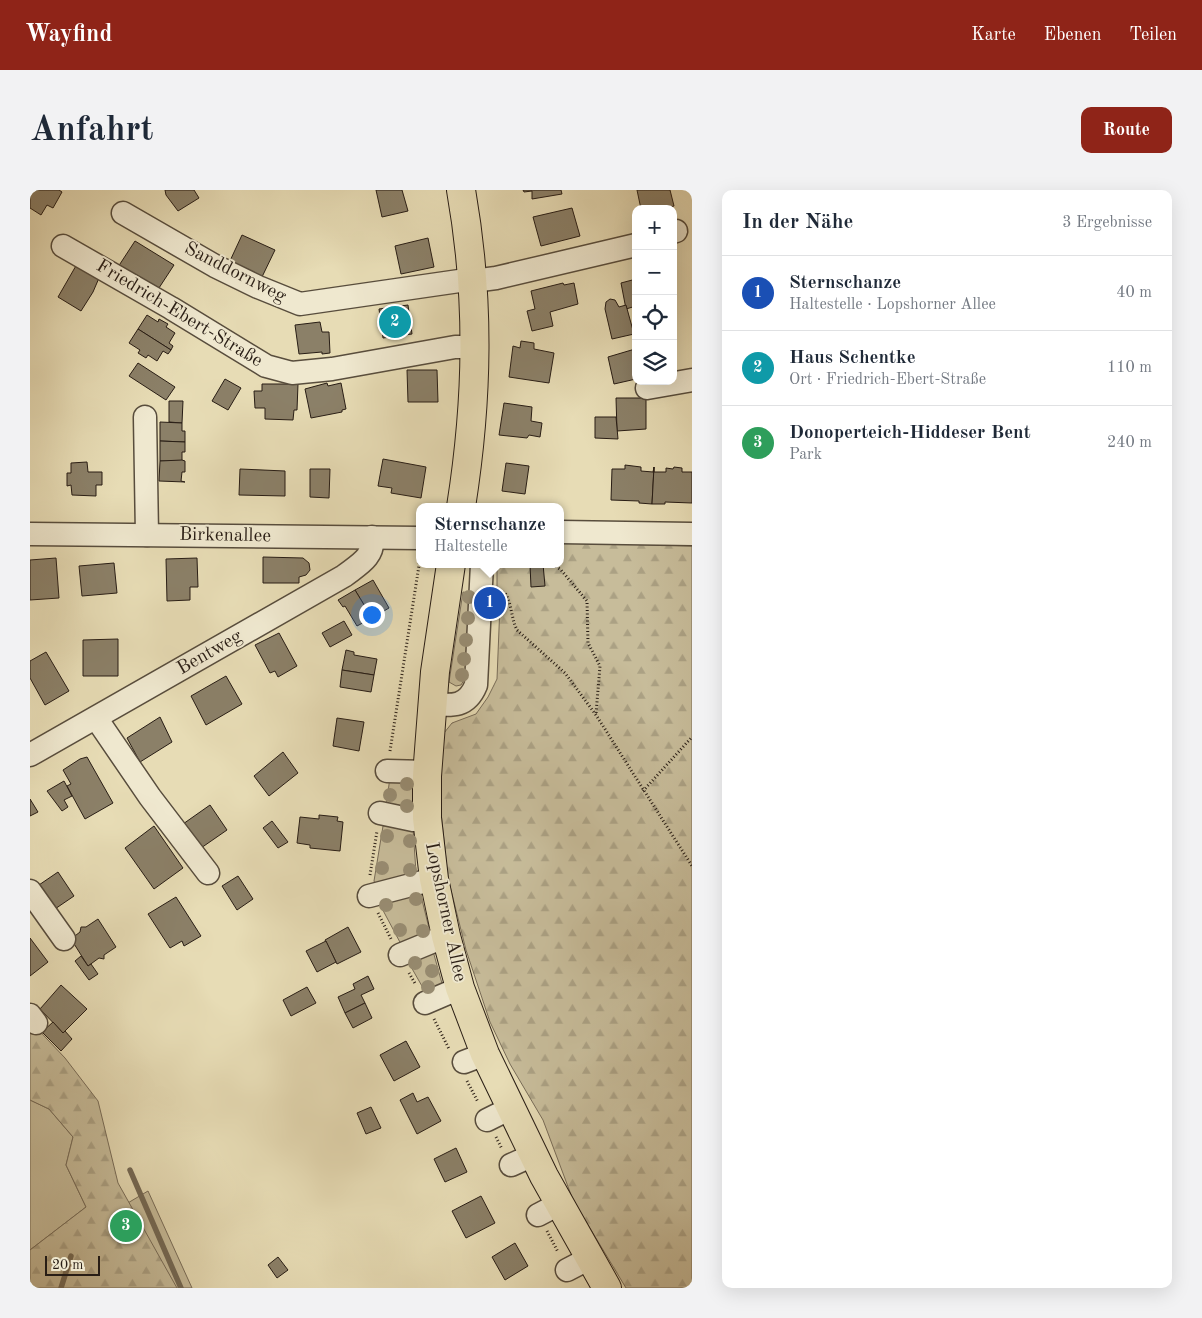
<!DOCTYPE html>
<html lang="de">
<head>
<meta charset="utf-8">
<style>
  body { margin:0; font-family:"Old Standard TT",serif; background:#f2f2f3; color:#1f2937 }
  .controls { position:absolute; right:15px; top:15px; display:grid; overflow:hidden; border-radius:10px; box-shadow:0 5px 20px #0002 }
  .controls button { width:45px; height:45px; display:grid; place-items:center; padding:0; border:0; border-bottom:1px solid #e0e1e3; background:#fff; color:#1f2937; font:25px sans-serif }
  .scale { position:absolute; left:15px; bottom:12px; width:55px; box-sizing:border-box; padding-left:5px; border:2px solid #281d15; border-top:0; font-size:14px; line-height:18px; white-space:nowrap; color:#281d15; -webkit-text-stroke:4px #efe8cf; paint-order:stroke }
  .you { position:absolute; left:341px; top:424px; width:18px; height:18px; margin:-12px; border:4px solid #fff; border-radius:50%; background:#1a73e8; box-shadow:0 0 0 8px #1a73e833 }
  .badge { display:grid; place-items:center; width:32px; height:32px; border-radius:50%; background:#8f2418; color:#fff; font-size:16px; font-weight:700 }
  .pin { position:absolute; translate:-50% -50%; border:2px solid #fff; box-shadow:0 1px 5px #0006 }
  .popup { position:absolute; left:386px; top:313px; width:148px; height:65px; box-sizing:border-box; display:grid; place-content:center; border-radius:10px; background:#fff; filter:drop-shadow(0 1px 4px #0005); font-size:16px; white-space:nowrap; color:#747a83 }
  .popup b { font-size:19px; color:#1f2937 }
  .popup::after { content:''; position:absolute; left:50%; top:100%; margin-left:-10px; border:10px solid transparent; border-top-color:#fff }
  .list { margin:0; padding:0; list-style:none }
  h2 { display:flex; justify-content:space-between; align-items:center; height:65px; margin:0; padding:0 20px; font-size:21px }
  h2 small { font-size:16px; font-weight:400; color:#747a83 }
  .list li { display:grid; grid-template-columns:32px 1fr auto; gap:15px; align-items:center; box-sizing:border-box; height:75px; padding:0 20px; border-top:1px solid #e0e1e3 }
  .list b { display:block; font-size:19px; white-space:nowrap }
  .list p { margin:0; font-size:16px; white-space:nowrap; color:#747a83 }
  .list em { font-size:16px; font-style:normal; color:#747a83 }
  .icon { flex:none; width:28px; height:28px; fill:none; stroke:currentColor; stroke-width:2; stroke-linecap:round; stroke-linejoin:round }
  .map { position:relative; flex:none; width:662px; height:1098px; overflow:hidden; border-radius:10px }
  header { display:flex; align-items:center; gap:30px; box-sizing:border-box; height:70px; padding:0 25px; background:#8f2418; color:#fff }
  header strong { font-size:24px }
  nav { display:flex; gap:28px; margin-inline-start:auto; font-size:18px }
  .intro { display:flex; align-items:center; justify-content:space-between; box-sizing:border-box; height:120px; padding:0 30px }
  h1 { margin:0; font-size:35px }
  .button { padding:12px 22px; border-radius:10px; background:#8f2418; color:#fff; font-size:18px; font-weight:700 }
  main { display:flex; gap:30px; padding:0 30px }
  aside { flex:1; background:#fff; border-radius:10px; box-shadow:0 5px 20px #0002 }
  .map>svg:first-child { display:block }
  .green { fill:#c7bc9a; stroke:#786c58 }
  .forest { fill:url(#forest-firs); stroke:#786c58 }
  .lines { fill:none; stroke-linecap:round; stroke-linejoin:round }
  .stream { stroke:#746955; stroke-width:5.5 }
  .building { fill:#8b8068; stroke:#281d15 }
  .minor-casing { stroke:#584d3d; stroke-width:25 }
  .major-casing { stroke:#281d15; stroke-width:30 }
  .path { stroke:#281d15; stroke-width:3; stroke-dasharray:1 2.5; stroke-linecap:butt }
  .minor { stroke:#efe8cf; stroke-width:22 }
  .major { stroke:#e7dcb5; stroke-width:28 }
  .tree { fill:#988d73 }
  .labels { text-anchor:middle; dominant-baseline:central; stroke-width:4; stroke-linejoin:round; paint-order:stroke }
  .street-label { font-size:19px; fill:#281d15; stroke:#efe8cf }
</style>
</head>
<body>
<header>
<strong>Wayfind</strong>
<nav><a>Karte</a><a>Ebenen</a><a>Teilen</a></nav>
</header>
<div class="intro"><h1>Anfahrt</h1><a class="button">Route</a></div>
<main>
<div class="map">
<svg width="662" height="1098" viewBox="0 0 662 1098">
  <defs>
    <pattern id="forest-firs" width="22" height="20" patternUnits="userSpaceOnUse" patternTransform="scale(1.25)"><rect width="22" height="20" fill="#c7bc9a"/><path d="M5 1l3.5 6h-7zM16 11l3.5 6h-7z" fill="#aba184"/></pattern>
  </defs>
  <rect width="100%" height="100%" fill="#e7dcb5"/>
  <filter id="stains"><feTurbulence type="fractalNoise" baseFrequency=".004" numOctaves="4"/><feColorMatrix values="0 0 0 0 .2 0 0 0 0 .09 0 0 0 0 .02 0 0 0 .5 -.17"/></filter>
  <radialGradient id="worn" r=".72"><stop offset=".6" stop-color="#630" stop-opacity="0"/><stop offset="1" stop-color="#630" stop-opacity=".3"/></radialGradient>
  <!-- green -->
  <g class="green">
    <path d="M433,402L443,404L437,485L431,495L426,496L419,492Z"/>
    <path d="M360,587L383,590V620L356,617Z"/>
    <path d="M380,635L383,639L386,682L346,696L344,691L353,636Z"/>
    <path d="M390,702L400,742L372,756L348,711Z"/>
    <path d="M403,761L413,797L397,805L376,768Z"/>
    <path d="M0,910L19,919L43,947L36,975L56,1017L0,1060Z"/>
    <path d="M118,1001L162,1098H0V1071Z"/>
  </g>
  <!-- forest -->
  <g class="forest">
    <path d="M530,352L662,356V1098H596L543,1010L513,930L480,874L460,832L436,760L418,688L410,613L409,559L414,543L422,533L446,524L458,507L467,489L470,414L467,404V374H530Z"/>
    <path d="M0,831L35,868L68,911L88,993L147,1098H0V1060L56,1017L36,975L43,947L19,919L0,910Z"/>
  </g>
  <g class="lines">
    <!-- stream -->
    <g class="stream">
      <path d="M100,980L151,1098"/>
      <path d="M31,1098L41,1066"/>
    </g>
  </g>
  <!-- building -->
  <g class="building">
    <path d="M0,0H29L32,2L23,18L17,15L11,25L0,18Z"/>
    <path d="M135,0H164L169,8L148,21L136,5Z"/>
    <path d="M346,0H372L378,21L352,27Z"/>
    <path d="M493,0H531L532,4L502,9V1L494,2Z"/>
    <path d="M607,0H640L644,16L634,19H611Z"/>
    <path d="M542,18L550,46L511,56L503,27Z"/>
    <path d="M212,45L245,60L231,89L199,73Z"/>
    <path d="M398,48L404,77L371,84L365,56Z"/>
    <path d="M105,51L144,75L127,101L88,77Z"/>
    <path d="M47,74L69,88L63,102L51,121L28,107Z"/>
    <path d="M606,89V116L596,119L591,93Z"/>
    <path d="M533,93L534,95L544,93L548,114L520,122L523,136L502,141L497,121L505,119L501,101Z"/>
    <path d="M580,109L585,110L589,117L596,115L604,144L582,149L575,119L576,112Z"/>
    <path d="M378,115L382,144L353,148L349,119Z"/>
    <path d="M117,125L128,132L129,129L138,134L136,137L145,143L139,153L143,156L141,160L108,139Z"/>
    <path d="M290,132L292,142H299L300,163L292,164V162L269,164L265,135Z"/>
    <path d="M108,139L141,160L138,164L133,161L127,171L118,165L116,168L108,163L110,160L99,153Z"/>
    <path d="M491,151L504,153V159L524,163L519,193L479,187L483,156L490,158Z"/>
    <path d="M605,159L606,189L584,194L578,167Z"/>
    <path d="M108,173L145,197L136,210L99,186Z"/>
    <path d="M377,180H407L408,212H378Z"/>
    <path d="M195,189L211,198L198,220L182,211Z"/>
    <path d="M297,193L298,196L311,193L316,219L312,220V222L281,228L275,199Z"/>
    <path d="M232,194H268L267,220H264L263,230L235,229V218H225L224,201H232Z"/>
    <path d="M586,208H616V239L587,241Z"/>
    <path d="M139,211H153L152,233L139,232Z"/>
    <path d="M474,213L502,217L501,231L512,233L510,247L499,245L497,248L469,245Z"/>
    <path d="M565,227H586L588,249L565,248Z"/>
    <path d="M130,232L152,233V241H155V252L130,251Z"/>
    <path d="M130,251L155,252V262H152V271H130Z"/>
    <path d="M353,269L396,277L391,308L361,303L362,298L348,296Z"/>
    <path d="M152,270L155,271V282H152L151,291L155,292L129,291L130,271Z"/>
    <path d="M57,272L58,282H72V295H66V306L42,305L41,295L37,296V283H41V273Z"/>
    <path d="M476,273L499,276L495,304L472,301Z"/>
    <path d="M595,275L611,277V281L623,282L624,277L622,314L609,313V311L581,310L582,279H595Z"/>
    <path d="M624,277V282H636V278L643,279L644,277L652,278V282H662V313L635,312V314H622Z"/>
    <path d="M210,279L255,281V306L209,305Z"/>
    <path d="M280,279H300L299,308L280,307Z"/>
    <path d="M233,367L273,368L279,373L280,380L276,385L269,387V393H233Z"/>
    <path d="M26,368L29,408L0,410V370Z"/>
    <path d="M167,368L168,397H160V410L137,411L136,369Z"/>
    <path d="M84,373L87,403L52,406L49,376Z"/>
    <path d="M513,374L515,396L501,397L500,375Z"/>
    <path d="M343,390L359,418L342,428L325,400Z"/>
    <path d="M325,400L342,428L327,436L315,416L313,417L308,410Z"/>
    <path d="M465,413L469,414L468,427L464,426Z"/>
    <path d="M314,431L322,445L300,457L292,443Z"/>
    <path d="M249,443L267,476L248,487L245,481L240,483L225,455Z"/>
    <path d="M88,449V486H53V450Z"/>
    <path d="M316,460L324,462V465L347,469L344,485L312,480Z"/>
    <path d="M16,462L39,501L15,515L0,488V471Z"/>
    <path d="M312,480L344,485L341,502L310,497Z"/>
    <path d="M196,486L212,514L176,535L161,506Z"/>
    <path d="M130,527L142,552L110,572L97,548Z"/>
    <path d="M307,528L334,532L329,561L303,556Z"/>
    <path d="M253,562L268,583L239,606L224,586Z"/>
    <path d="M57,567L83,613L55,629L37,596L41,594L33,580L50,569Z"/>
    <path d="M34,591L42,606L34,610L38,617L32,621L17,601Z"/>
    <path d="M0,609L8,622L0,626Z"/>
    <path d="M180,615L197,640L171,658L153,634Z"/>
    <path d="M289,625L308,627L307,631L313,632L310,661L280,658V655L267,653L270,627L289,629Z"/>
    <path d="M242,631L258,652L248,658L233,638Z"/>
    <path d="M124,636L153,678L124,699L95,658Z"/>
    <path d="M28,682L44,706L22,721L6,697Z"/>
    <path d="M208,686L223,709L207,720L192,696Z"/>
    <path d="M146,707L171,746L154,756L152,751L140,758L118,724Z"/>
    <path d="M68,729L86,757L74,765V769L69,768L58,776L41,749L50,742L51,737H56Z"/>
    <path d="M318,737L331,762L307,774L295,750Z"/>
    <path d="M0,748L18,772L0,786Z"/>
    <path d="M296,751L306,772L287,782L276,761Z"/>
    <path d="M51,766L58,776L61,774L68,784L59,790L45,771Z"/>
    <path d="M338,786L344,799L331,805L335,813L315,823L308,807L325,799L323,794Z"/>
    <path d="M31,795L57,819L33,843L10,819Z"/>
    <path d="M277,797L286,813L261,826L253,810Z"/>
    <path d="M335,813L342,828L323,838L315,823Z"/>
    <path d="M23,832L33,843L35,841L42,849L31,861L12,842Z"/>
    <path d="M376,851L390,877L364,891L350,865Z"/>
    <path d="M383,903L387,912L398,907L411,931L387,944L370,910Z"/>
    <path d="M341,917L351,938L336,944L327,923Z"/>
    <path d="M426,958L437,982L415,992L404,969Z"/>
    <path d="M451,1006L465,1033L436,1048L422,1021Z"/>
    <path d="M485,1053L498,1076L475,1090L462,1067Z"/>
    <path d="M248,1067L258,1080L247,1088L238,1075Z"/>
  </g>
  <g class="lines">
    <!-- minor casing -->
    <g class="minor-casing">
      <g id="minor">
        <path d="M93,23L185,76L228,97L270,114L443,89"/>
        <path d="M643,42L646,41"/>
        <path d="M33,56L141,118L236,176L262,183L302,179L425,157H446"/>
        <path d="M443,91L466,88L606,55"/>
        <path d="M617,198L662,190"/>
        <path d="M115,227L117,345"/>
        <path d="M530,342L662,344"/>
        <path d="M0,344L390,348"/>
        <path d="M402,514C423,516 437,517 446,495L452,374"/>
        <path d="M66,528L120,607L178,683"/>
        <path d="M0,565L314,386C328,375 345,367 342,347"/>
        <path d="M357,581L397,582"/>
        <path d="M350,623L383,630L397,628"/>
        <path d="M0,701L34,749"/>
        <path d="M339,706L404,689"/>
        <path d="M370,765L416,746"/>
        <path d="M395,813L430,798"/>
        <path d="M0,825L6,833"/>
        <path d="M434,872L455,864"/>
        <path d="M457,930L481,918"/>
        <path d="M481,975L503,965"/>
        <path d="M508,1025L529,1014"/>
        <path d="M537,1080L560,1068"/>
      </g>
    </g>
    <!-- major casing -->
    <g class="major-casing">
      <g id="major">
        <path d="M431,317C448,209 450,108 431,0"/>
        <path d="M421,374L405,482L397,586V628L404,689L416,746L430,798L455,864L514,986L577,1098"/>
      </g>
    </g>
    <!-- path -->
    <g class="path">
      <path d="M523,374L531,380L557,411L558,453L570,476L566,524"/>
      <path d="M469,401L475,403C482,414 481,428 487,440L535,483L566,525L662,676"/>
      <path d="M360,561L390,369"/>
      <path d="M613,601L662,547"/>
      <path d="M340,685L347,641"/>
      <path d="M348,723L361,749"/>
      <path d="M379,783L386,795"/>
      <path d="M404,829L419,859"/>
      <path d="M437,891L448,912"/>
      <path d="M466,947L472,959"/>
      <path d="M517,1041L528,1062"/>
    </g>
    <!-- minor -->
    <use href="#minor" class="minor"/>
    <!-- major -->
    <use href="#major" class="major"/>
  </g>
  <!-- trees -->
  <g class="tree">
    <circle cx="439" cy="407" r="7"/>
    <circle cx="438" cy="428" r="7"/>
    <circle cx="436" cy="450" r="7"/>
    <circle cx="434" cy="469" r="7"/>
    <circle cx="432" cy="485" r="7"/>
    <circle cx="377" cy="594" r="7"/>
    <circle cx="360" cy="605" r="7"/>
    <circle cx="377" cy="616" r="7"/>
    <circle cx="357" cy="646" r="7"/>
    <circle cx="380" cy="651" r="7"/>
    <circle cx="352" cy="678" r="7"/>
    <circle cx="380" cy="680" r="7"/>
    <circle cx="386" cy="709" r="7"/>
    <circle cx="356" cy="715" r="7"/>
    <circle cx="370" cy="740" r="7"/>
    <circle cx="393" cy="741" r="7"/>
    <circle cx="385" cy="773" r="7"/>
    <circle cx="402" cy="781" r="7"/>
    <circle cx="398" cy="797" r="7"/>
  </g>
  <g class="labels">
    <!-- street labels -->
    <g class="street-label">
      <text transform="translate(205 83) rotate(27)">Sanddornweg</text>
      <text transform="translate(149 124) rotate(31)">Friedrich-Ebert-Straße</text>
      <text transform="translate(195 346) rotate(1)">Birkenallee</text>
      <text transform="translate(180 463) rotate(-30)">Bentweg</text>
      <text transform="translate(415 722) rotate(78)">Lopshorner Allee</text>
    </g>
  </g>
  <rect width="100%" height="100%" filter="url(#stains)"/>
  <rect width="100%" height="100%" fill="url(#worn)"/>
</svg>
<div class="controls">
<button>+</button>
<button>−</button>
<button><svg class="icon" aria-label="locate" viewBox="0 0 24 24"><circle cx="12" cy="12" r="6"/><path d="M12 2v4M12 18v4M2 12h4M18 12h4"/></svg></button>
<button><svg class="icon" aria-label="layers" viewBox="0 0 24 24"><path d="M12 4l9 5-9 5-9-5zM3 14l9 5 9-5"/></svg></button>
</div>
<div class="scale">20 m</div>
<div class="you"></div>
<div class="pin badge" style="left:460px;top:413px;background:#1a4fb4">1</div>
<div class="popup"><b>Sternschanze</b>Haltestelle</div>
<div class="pin badge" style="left:365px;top:132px;background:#0f9aa8">2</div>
<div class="pin badge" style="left:96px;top:1036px;background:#2e9e5b">3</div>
</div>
<aside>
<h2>In der Nähe<small>3 Ergebnisse</small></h2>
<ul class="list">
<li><span class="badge" style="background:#1a4fb4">1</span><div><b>Sternschanze</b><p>Haltestelle · Lopshorner Allee</p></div><em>40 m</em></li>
<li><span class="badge" style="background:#0f9aa8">2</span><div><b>Haus Schentke</b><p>Ort · Friedrich-Ebert-Straße</p></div><em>110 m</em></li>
<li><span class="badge" style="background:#2e9e5b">3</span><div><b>Donoperteich-Hiddeser Bent</b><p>Park</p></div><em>240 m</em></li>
</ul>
</aside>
</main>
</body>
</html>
